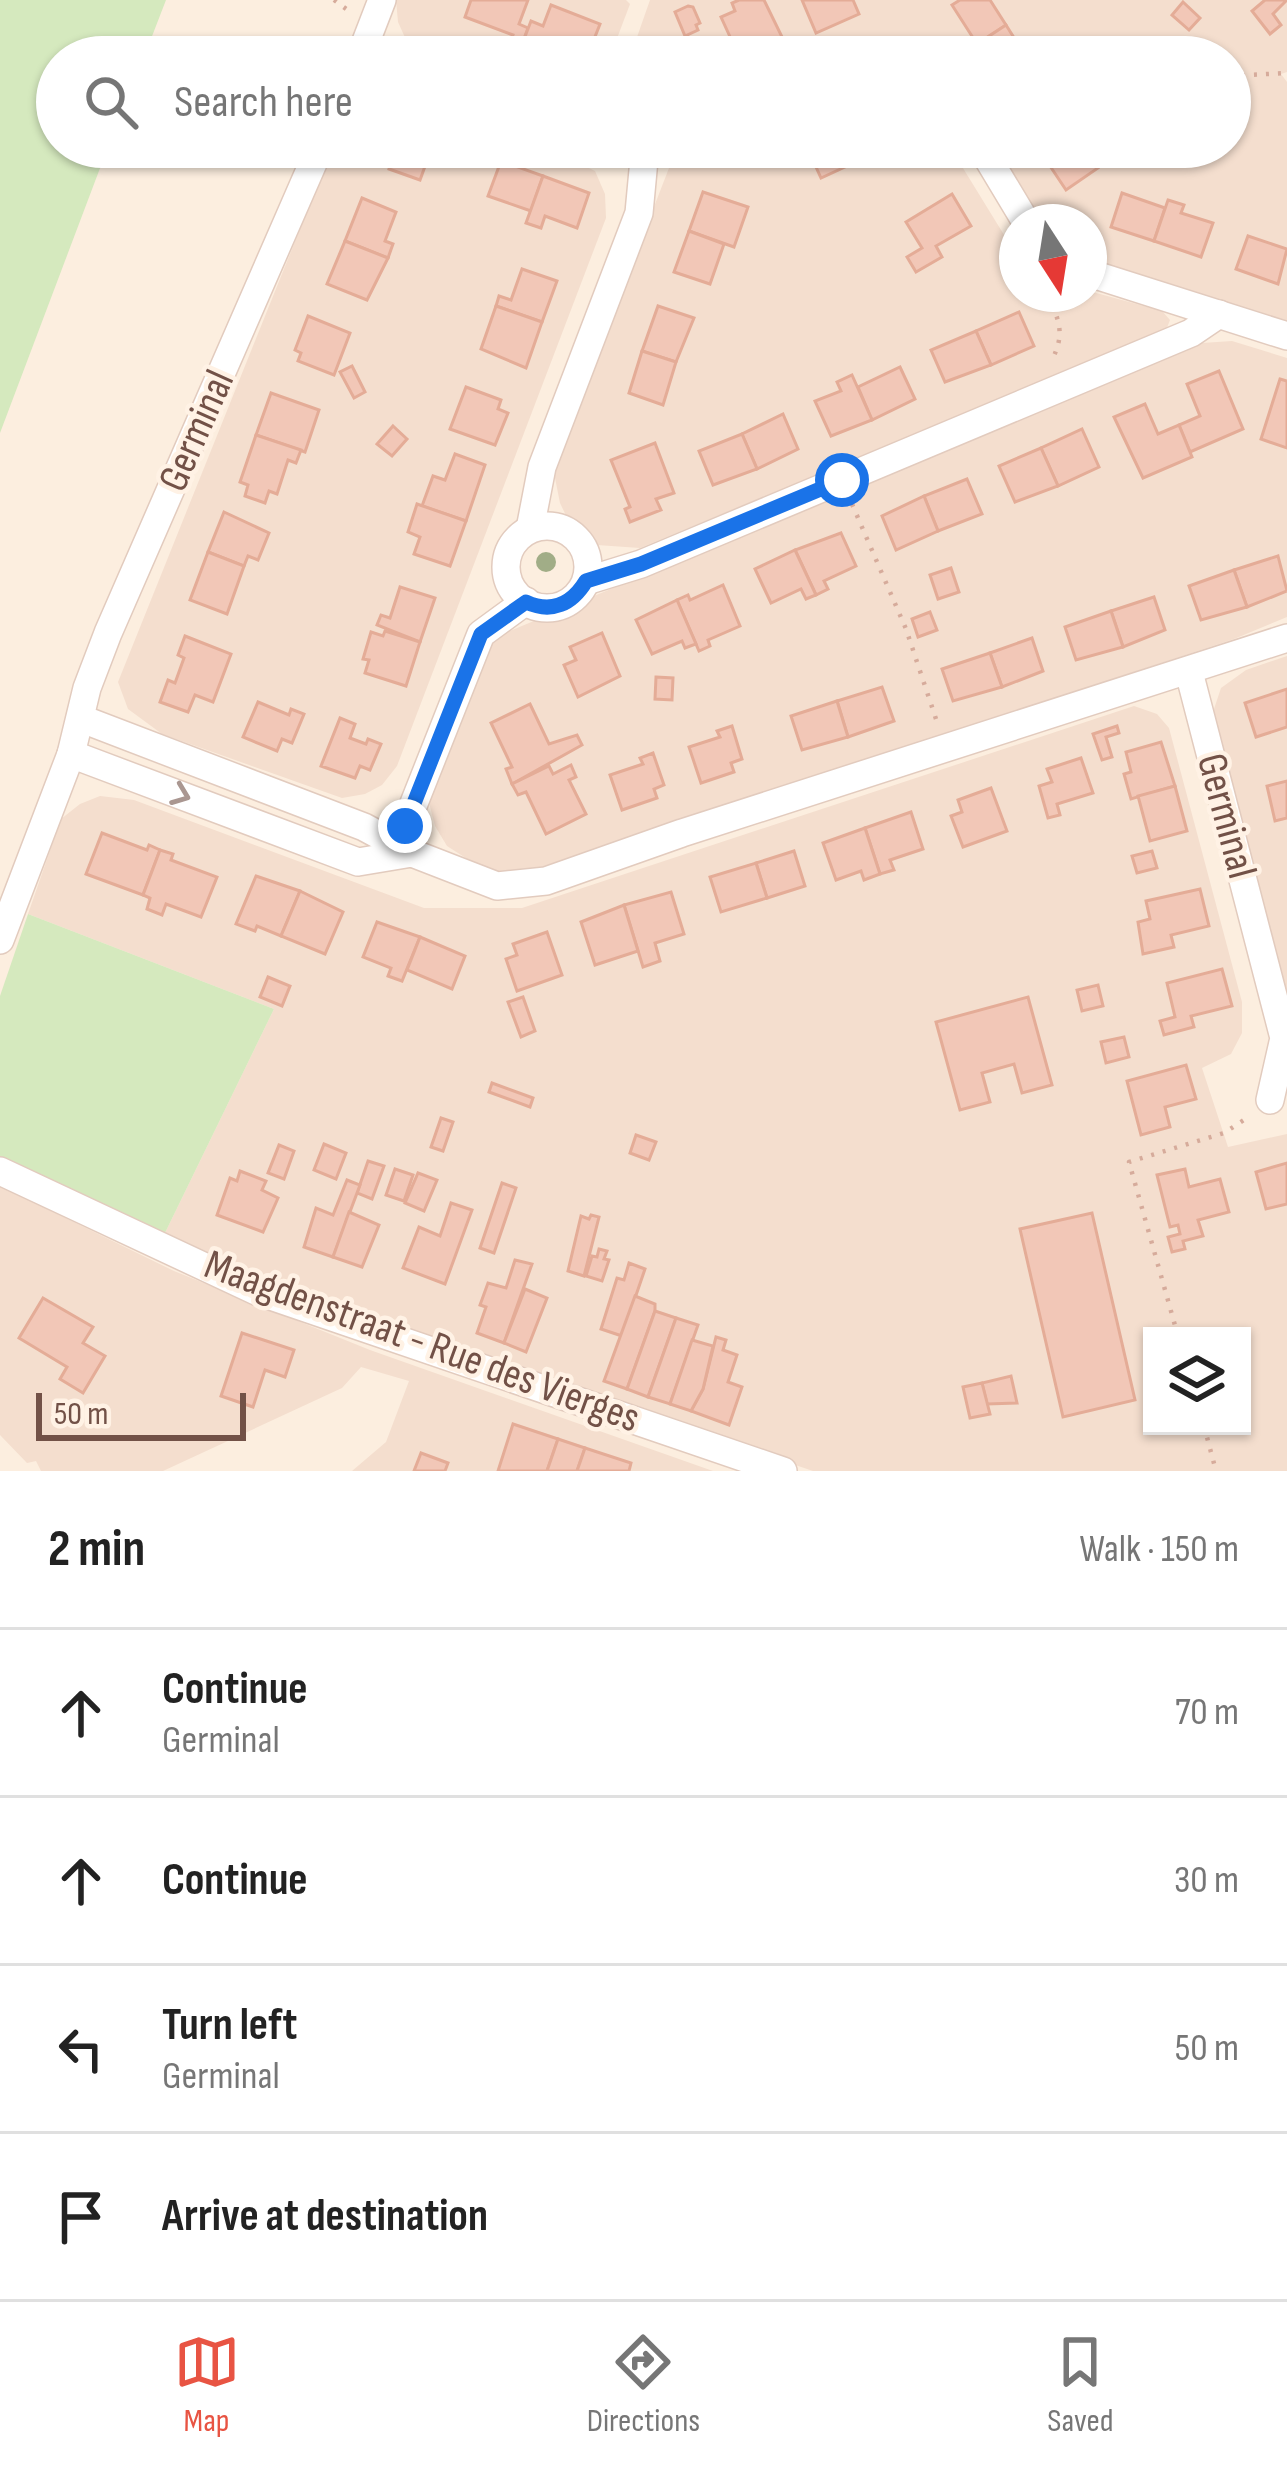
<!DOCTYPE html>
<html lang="en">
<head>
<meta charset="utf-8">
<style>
  body { margin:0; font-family:"Sofia Sans Condensed",sans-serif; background:#f2f2f2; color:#222 }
  .controls { position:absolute; right:36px; bottom:36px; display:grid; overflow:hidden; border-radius:0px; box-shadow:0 3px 9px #0004 }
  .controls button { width:108px; height:108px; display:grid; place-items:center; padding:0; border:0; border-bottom:3px solid #e0e0e0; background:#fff; color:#222; font:60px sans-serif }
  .compass { position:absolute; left:999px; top:204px; width:108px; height:108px; border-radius:50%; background:#fff; box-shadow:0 3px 9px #0004; rotate:168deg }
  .scale { position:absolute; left:36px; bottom:30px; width:210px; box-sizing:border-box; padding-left:12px; border:6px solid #725147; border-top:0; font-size:33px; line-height:42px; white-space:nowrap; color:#725147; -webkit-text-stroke:9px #fff2e5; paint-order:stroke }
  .stop { position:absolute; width:36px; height:36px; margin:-27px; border:9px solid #1a73e8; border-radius:50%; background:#fff }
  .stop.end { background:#1a73e8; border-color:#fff; box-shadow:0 3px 12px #0008 }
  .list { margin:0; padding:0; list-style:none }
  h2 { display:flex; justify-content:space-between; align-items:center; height:156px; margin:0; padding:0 48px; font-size:51px }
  h2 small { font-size:39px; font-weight:400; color:#767676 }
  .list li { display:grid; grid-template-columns:78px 1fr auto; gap:36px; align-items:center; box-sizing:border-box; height:168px; padding:0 48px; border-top:3px solid #e0e0e0 }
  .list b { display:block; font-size:45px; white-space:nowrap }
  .list p { margin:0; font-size:39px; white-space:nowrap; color:#767676 }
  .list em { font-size:39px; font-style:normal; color:#767676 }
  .icon { flex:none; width:66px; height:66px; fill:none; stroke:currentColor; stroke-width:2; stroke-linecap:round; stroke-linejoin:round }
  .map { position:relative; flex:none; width:1287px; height:1471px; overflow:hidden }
  .search { position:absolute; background:#fff; box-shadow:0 3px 9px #0004; left:36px; right:36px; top:36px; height:132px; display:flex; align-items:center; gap:30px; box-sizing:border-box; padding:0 42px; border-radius:66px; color:#767676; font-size:45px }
  .sheet { height:828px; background:#fff }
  nav { display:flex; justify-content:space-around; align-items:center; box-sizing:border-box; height:168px; border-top:3px solid #e0e0e0; background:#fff; font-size:33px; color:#767676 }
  nav a { display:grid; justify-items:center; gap:6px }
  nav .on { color:#e85443 }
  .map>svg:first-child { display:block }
  .residential { fill:#f4dece; fill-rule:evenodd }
  .green { fill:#d5e9be }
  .building { fill:#f2c7b7; stroke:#e4ac97; stroke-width:3 }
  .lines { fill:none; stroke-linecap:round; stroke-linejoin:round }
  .minor-casing { stroke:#e2cbbe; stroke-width:30 }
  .path { stroke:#d6ab9b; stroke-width:4.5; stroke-dasharray:3 9; stroke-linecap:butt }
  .minor { stroke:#fff; stroke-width:27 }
  .tree { fill:#a1ad87 }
  .oneway { stroke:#aa9791 }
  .route { stroke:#1a73e8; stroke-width:15 }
  .labels { text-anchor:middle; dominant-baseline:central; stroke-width:9; stroke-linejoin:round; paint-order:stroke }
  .street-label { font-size:42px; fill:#725147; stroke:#fff2e5 }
</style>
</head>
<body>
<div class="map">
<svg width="1287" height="1471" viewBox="0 0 1287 1471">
  <rect width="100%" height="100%" fill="#fceedf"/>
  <!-- residential -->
  <g class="residential">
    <path d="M396,0H626L630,4L610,57H425L407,42L398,22Z"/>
    <path d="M650,0H1287V72L1281,74L1287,82V321L1098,263L1089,257V222H1040L995,147H1230V57H934L897,40H870L830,57H630Z"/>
    <path d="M333,147H546L595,171L605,194L606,218L397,766L382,785L365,794L342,798L162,734L128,709L118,682Z"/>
    <path d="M708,147H950L1017,256V294H1089V291L1162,311L1170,320L1166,330L640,548L597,545L572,528L560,503L553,468L669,168Z"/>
    <path d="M1232,341L1287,358V617L1234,639L529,871L510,874L486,871L447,846L435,826L428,799L477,658L500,635L1202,343Z"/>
    <path d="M1287,656V1028L1213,712L1221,688L1246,670Z"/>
    <path d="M1134,706L1157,714L1169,728L1242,1002V1033L1231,1054L1202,1068L1228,1147L1287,1134V1471H813L376,1323L164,1235L274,1009L28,914L61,819L80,804L100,796L134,800L424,908H522ZM1152,1336H1242V1426H1152Z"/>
    <path d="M0,1186L174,1271L370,1350L713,1471H352L386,1442L409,1381L361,1367L342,1388L163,1471H41L36,1461L27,1463L0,1435Z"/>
  </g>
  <!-- green -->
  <g class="green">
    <path d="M0,0H166L144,57H57V147H108L0,433Z"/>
    <path d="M28,914L274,1009L164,1235L0,1157V996Z"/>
  </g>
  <!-- building -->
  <g class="building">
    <path d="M471,0H528L519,24L528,28L521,47L510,43L513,35L465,17Z"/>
    <path d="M739,0H764L784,41L751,56L747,47L737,52L721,17L735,11L732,3Z"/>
    <path d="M802,0H853L859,14L816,33Z"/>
    <path d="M960,0H990L1006,25L977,44L952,5Z"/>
    <path d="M1265,0H1287L1273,14L1281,25L1270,34L1252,11Z"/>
    <path d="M1183,2L1200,18L1189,30L1172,15Z"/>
    <path d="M551,5L600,24L587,57H562L537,47L535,52L521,47L531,21L543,26Z"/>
    <path d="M688,6L693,7L700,23L696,25L698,30L685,36L675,12Z"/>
    <path d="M1006,25L1026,57H985L977,44Z"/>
    <path d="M672,42L676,50L692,43L698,57H646V54Z"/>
    <path d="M380,147H432L420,180L389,169L393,156L379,151Z"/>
    <path d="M807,147H856L862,159L821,178Z"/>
    <path d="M1053,147H1083L1098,168L1066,190L1042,154Z"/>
    <path d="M501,161L543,176L531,211L488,196Z"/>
    <path d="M543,176L589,193L577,228L545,216L541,228L526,223Z"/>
    <path d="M703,192L748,207L734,247L689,231Z"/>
    <path d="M1122,193L1165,208L1154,241L1111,227Z"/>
    <path d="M952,194L971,226L936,246L942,257L916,272L907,257L922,248L906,222Z"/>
    <path d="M362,198L396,212L385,241L393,244L388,258L345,241Z"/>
    <path d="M1168,200L1184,205L1181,213L1213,223L1201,257L1154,241Z"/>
    <path d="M689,231L724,244L710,284L674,272Z"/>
    <path d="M1248,236L1287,249L1278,284L1236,269Z"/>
    <path d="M345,241L388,258L367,300L327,284Z"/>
    <path d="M522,269L557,281L542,322L496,306L499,296L511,300Z"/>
    <path d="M496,306L542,322L526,368L481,349Z"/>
    <path d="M658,306L694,318L676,362L642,351Z"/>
    <path d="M1019,312L1034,346L991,365L976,331Z"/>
    <path d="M308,316L350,333L334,375L298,361L301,353L295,350Z"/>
    <path d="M976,331L991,365L945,382L931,350Z"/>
    <path d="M642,351L676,362L663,405L629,393Z"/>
    <path d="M352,366L365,392L354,398L340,372Z"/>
    <path d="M900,367L915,399L872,420L858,387Z"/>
    <path d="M1219,371L1243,429L1190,452L1179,425L1200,416L1187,384Z"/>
    <path d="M852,375L872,420L831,436L815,401L841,391L837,382Z"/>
    <path d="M1280,379L1287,381V448L1261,439Z"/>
    <path d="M466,387L501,400L498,409L508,413L495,445L450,429Z"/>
    <path d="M271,393L319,410L305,452L256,435Z"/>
    <path d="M1145,404L1158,434L1179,425L1192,457L1143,478L1114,417Z"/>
    <path d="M783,414L798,449L757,469L742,434Z"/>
    <path d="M393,426L407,439L392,456L377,444Z"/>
    <path d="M1082,429L1099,467L1058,486L1041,448Z"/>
    <path d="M742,434L757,469L713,485L699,451Z"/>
    <path d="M256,435L301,450L296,463L288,460L277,494L269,491L265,503L245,496L248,485L240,482Z"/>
    <path d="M655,443L674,493L656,499L661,510L630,522L625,509L630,507L611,460Z"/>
    <path d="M1041,448L1058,486L1015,502L999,466Z"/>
    <path d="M455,454L485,465L466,521L422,506L433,476L445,480Z"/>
    <path d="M967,479L982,514L938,531L924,496Z"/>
    <path d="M924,496L938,531L896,550L882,516Z"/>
    <path d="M417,504L466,521L450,566L414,554L420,537L408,532Z"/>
    <path d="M224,512L269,533L258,560L248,556L244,566L208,552Z"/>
    <path d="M841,533L856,566L824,581L828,589L816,595L795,550Z"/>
    <path d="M795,550L816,595L806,599L801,589L771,603L755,569Z"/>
    <path d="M208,552L244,566L227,614L190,600Z"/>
    <path d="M1278,556L1287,591L1247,607L1234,570Z"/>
    <path d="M951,568L959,592L938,599L930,575Z"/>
    <path d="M1234,570L1247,607L1201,620L1189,586Z"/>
    <path d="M723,585L740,626L708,640L710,646L699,651L677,600L688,595L690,600Z"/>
    <path d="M400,587L435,598L420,642L377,625L381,615L390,618Z"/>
    <path d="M1154,597L1165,630L1123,647L1111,611Z"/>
    <path d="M677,600L696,644L685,648L682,641L652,654L636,620Z"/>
    <path d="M1111,611L1123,647L1076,660L1065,627Z"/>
    <path d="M930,612L937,630L918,637L912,619Z"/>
    <path d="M385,631L420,642L406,686L365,673L369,660L363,659L371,632L383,636Z"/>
    <path d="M602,633L620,676L578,697L564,665L576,660L570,647Z"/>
    <path d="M185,636L231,654L213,702L195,695L188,712L160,702L168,680L175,683L184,658L178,655Z"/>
    <path d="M1032,638L1043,671L1002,687L990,653Z"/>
    <path d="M990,653L1002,687L953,701L942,669Z"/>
    <path d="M656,677L673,678L672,700L655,699Z"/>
    <path d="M882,687L894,721L848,737L837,701Z"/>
    <path d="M1287,689V727L1256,737L1245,703Z"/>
    <path d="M837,701L848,737L802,750L791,716Z"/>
    <path d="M258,702L289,715L291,709L304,714L292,743L282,739L277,751L243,737Z"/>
    <path d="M530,704L549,744L577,735L582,745L512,784L506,769L512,767L491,723Z"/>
    <path d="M340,718L355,724L350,738L366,744L368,739L381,744L370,770L360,766L355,778L321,766Z"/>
    <path d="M732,726L742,759L731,763L734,772L701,783L689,747L720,737L717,731Z"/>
    <path d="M1117,726L1119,733L1106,737L1112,757L1102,760L1093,734Z"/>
    <path d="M1161,742L1175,786L1131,799L1124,774L1131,772L1126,752Z"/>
    <path d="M653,753L664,785L654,789L657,798L622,810L610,775L643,764L640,758Z"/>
    <path d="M1081,758L1093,793L1057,804L1060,815L1048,818L1039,786L1052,782L1047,769Z"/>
    <path d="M571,765L576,777L569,780L586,814L546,834L526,792L518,795L512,784L549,766L553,774Z"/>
    <path d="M1287,781V818L1275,821L1267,786Z"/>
    <path d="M1175,786L1187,831L1150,841L1138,796Z"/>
    <path d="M991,788L1007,831L963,847L951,816L962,812L958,800Z"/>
    <path d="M911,812L923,849L890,860L894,870L880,874L865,828Z"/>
    <path d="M865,828L880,874L864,880L861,871L836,880L823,843Z"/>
    <path d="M102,833L147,850L149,845L160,850L143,895L86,874Z"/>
    <path d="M160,850L173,854L171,860L217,877L201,917L166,904L162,915L147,909L150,898L143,895Z"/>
    <path d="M794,851L805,886L767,898L756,863Z"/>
    <path d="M1152,851L1157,868L1137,873L1132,856Z"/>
    <path d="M756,863L767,898L721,912L710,877Z"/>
    <path d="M256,876L300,891L281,936L257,926L255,931L236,924Z"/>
    <path d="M1200,889L1209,926L1171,935L1174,947L1143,954L1138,922L1150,919L1146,901Z"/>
    <path d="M300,891L343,912L325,954L281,936Z"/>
    <path d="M671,892L684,934L655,943L660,961L643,967L624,905Z"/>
    <path d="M624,905L638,951L595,965L581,922Z"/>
    <path d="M377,922L420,937L402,981L388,976L391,968L363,957Z"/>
    <path d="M547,932L562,975L517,991L506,959L517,955L513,944Z"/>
    <path d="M420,937L465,956L452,989L407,970Z"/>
    <path d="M1222,969L1232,1006L1191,1016L1194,1027L1164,1035L1160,1021L1175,1017L1167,983Z"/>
    <path d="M268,977L290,986L282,1006L260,997Z"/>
    <path d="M1098,985L1103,1006L1082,1011L1077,990Z"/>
    <path d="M523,997L535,1031L521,1037L508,1002Z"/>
    <path d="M1028,997L1052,1085L1022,1093L1014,1064L982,1073L990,1102L960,1110L936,1022Z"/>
    <path d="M1124,1037L1129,1057L1106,1063L1101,1042Z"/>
    <path d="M1186,1065L1196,1099L1165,1107L1170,1127L1141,1135L1127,1081Z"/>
    <path d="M492,1083L533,1098L530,1107L489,1092Z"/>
    <path d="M441,1118L453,1122L443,1151L431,1147Z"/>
    <path d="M636,1135L656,1142L649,1160L630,1153Z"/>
    <path d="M324,1144L346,1153L336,1179L314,1170Z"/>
    <path d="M279,1145L294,1151L284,1179L268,1173Z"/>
    <path d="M368,1161L384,1166L372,1199L357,1193Z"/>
    <path d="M1287,1163V1204L1266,1209L1256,1172Z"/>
    <path d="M395,1169L413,1175L404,1201L386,1195Z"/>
    <path d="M1185,1169L1189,1187L1220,1179L1229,1212L1198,1220L1203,1236L1183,1241L1185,1249L1172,1252L1168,1237L1180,1234L1178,1225L1170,1227L1157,1175Z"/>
    <path d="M240,1171L266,1181L262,1190L278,1198L263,1232L217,1215L230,1178L237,1181Z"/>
    <path d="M418,1173L437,1180L424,1211L405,1203Z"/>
    <path d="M347,1180L360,1185L333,1257L304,1247L316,1208L333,1215Z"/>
    <path d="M502,1183L516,1188L494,1253L480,1248Z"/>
    <path d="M451,1203L472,1210L445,1284L403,1268L419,1227L440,1236Z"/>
    <path d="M349,1212L379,1225L362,1267L333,1257Z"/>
    <path d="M1092,1213L1135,1400L1063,1417L1020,1229Z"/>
    <path d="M591,1215L599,1217L584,1276L568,1271L581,1216L589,1219Z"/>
    <path d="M599,1249L607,1251L604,1259L609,1260L602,1281L586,1276L592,1256L597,1257Z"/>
    <path d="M515,1260L532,1264L504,1343L477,1333L486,1307L480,1305L488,1283L506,1288Z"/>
    <path d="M629,1263L645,1269L622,1336L601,1329L617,1278L624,1280Z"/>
    <path d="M525,1289L547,1298L526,1352L504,1343Z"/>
    <path d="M635,1296L655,1304V1311L627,1389L604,1381Z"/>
    <path d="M43,1298L93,1327L83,1343L105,1356L83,1393L60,1379L67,1367L19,1338Z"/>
    <path d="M655,1311L676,1318L648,1397L627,1389Z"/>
    <path d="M676,1318L698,1325L670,1404L648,1397Z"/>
    <path d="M242,1333L294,1350L285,1377L265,1370L253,1407L221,1396Z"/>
    <path d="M716,1337L726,1340L723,1350L737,1355L728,1382L742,1387L729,1425L691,1411L703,1389Z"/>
    <path d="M692,1340L713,1346L703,1389L691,1411L670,1404Z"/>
    <path d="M1011,1376L1017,1403L987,1404L982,1383Z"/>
    <path d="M982,1383L990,1414L970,1418L963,1387Z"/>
    <path d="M513,1424L558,1439L547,1471H498Z"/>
    <path d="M558,1439L585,1448L577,1471H547Z"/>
    <path d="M585,1448L631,1463L629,1471H577Z"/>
    <path d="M421,1453L448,1463L445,1471H414Z"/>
  </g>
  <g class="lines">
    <!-- minor casing -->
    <g class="minor-casing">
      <g id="minor">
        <path d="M360,57L382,0"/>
        <path d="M618,147H667"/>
        <path d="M981,147L1026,222"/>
        <path d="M1089,273L1287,336"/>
        <circle cx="547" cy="567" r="41"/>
        <path d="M530,529L542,467L639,213L645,149"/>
        <path d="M586,581L641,564L1191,333L1219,314"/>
        <path d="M1189,672L1284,1038L1270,1100"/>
        <path d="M82,719L364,827L412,853L497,886L546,881L682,833L1287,638"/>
        <path d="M71,754L358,862L412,853"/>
        <path d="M412,853L405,826L481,634L526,601"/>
        <path d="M0,940L71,754L87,688L108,633L320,147"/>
        <path d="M0,1171L256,1291L783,1471"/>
      </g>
    </g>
    <!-- path -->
    <g class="path">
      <path d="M334,0L349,11"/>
      <path d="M1230,76L1287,73"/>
      <path d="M1048,294C1059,322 1066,333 1051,362"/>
      <path d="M852,504L906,629L937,722"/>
      <path d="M1178,1336L1129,1162L1224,1133L1247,1118"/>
      <path d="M1204,1426L1216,1471"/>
    </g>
    <!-- minor -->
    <use href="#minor" class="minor"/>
  </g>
  <!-- trees -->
  <circle class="tree" cx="546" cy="562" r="10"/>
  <!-- one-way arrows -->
  <defs><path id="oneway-chevron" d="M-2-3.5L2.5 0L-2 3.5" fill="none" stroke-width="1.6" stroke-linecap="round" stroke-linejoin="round" transform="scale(3)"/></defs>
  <use class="oneway" href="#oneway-chevron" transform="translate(181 795) rotate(21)"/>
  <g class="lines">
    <!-- route -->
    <path class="route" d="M405,826L481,634L526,602C552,614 572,604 586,581L641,564L842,480"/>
  </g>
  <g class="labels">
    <!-- street labels -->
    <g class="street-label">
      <text transform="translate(197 431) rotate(-66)">Germinal</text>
      <text transform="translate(1226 816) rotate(75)">Germinal</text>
      <text transform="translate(422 1342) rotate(20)">Maagdenstraat - Rue des Vierges</text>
    </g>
  </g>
</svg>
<div class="controls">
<button><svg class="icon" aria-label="layers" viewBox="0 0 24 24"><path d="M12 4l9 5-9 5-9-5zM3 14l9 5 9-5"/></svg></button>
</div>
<svg class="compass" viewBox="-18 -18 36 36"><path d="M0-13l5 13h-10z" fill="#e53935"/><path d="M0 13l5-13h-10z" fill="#767676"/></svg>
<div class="scale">50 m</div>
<div class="stop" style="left:842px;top:480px"></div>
<div class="stop end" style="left:405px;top:826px"></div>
<div class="search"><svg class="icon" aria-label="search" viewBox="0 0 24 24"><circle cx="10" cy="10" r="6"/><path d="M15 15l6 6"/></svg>Search here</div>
</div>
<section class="sheet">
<h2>2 min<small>Walk · 150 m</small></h2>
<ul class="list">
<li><svg class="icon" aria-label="ahead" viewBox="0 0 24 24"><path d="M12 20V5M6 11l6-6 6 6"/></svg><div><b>Continue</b><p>Germinal</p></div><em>70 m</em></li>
<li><svg class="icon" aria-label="ahead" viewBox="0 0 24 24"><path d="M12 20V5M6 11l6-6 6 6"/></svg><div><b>Continue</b></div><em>30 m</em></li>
<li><svg class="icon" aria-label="left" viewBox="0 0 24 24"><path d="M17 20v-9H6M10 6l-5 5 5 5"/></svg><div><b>Turn left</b><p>Germinal</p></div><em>50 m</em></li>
<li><svg class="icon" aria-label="arrive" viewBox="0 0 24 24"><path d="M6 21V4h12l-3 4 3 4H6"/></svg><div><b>Arrive at destination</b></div></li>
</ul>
</section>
<nav>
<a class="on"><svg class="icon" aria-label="map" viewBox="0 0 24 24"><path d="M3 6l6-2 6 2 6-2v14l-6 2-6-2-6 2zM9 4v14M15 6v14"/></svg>Map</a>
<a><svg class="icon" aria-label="directions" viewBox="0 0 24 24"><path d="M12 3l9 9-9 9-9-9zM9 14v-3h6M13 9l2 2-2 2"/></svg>Directions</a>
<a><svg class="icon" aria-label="saved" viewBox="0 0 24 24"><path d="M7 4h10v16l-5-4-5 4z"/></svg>Saved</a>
</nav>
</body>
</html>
